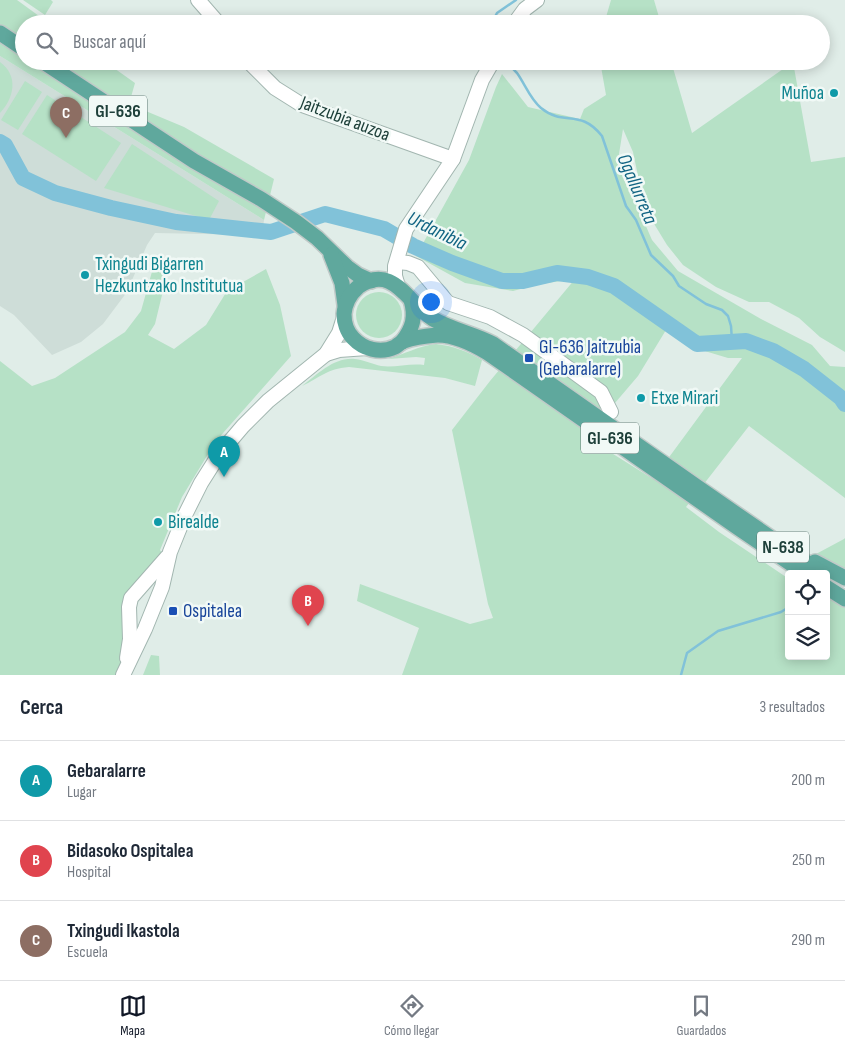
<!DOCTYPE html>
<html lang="es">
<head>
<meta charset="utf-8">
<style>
  body { margin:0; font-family:"Sofia Sans Condensed",sans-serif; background:#f2f2f3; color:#1f2937 }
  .controls { position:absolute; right:15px; bottom:15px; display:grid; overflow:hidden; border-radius:5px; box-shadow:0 2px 12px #0003 }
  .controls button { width:45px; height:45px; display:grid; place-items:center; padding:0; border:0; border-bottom:1px solid #e0e1e3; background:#fff; color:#1f2937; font:25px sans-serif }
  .you { position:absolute; left:430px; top:301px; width:18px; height:18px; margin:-12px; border:4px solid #fff; border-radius:50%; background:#1a73e8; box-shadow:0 0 0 8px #1a73e833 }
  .badge { display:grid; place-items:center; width:32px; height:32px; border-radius:50%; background:#111827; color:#fff; font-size:16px; font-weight:700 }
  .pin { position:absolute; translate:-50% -41px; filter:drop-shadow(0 1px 2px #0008) }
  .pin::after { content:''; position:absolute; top:26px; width:18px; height:15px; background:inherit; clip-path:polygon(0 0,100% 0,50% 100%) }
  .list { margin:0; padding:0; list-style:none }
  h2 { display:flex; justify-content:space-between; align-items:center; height:65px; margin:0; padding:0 20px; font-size:21px }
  h2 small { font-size:16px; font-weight:400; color:#747a83 }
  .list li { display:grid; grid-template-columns:32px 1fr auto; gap:15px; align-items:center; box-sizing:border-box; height:80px; padding:0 20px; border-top:1px solid #e0e1e3 }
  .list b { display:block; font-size:19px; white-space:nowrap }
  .list p { margin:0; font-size:16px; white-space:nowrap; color:#747a83 }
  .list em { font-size:16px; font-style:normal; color:#747a83 }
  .icon { flex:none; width:28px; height:28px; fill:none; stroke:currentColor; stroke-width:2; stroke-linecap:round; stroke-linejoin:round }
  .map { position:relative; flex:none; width:845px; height:675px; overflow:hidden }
  .search { position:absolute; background:#fff; box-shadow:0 2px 12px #0003; left:15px; right:15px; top:15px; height:55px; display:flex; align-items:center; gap:12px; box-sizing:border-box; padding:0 18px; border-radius:28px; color:#747a83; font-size:19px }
  .sheet { height:305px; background:#fff }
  nav { display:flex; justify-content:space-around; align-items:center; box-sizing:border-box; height:70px; border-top:1px solid #e0e1e3; background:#fff; font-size:14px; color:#747a83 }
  nav a { display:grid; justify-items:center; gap:2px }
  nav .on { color:#111827 }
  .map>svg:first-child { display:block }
  .built { fill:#ceddd8 }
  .green { fill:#b6e1c6; fill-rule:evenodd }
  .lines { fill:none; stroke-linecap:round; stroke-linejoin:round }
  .stream { stroke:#81c2d9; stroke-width:2.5 }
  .river { stroke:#81c2d9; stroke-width:16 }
  .minor-casing { stroke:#a2b6b0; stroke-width:16 }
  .major-casing { stroke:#c0cac8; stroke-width:18 }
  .minor { stroke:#fff; stroke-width:14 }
  .major { stroke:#5fa89d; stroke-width:15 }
  .culture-dot { fill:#0f9aa8; stroke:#f1f9f6; stroke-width:2 }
  .transit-dot { fill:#1a4fb4; stroke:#f1f9f6; stroke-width:2 }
  .labels { text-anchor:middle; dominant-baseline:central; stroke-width:5; stroke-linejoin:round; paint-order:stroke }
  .shield { fill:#f1f9f6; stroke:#5d7872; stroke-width:1 }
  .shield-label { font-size:18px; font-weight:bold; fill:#1e403a }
  .culture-label { font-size:19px; fill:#0d838f; stroke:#f1f9f6; text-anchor:start }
  .street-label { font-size:19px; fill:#1e403a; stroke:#f1f9f6 }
  .transit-label { font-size:19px; fill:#164399; stroke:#f1f9f6; text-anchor:start }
  .water-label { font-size:20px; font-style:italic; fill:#116483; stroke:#f1f9f6 }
</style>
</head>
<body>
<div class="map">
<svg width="845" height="675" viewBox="0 0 845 675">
  <rect width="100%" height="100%" fill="#e0ede8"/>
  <!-- built -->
  <path class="built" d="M0,56L264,220L262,235L155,233L147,245L127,292L103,324L81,342L52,355L14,315L0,306Z"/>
  <!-- green -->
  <g class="green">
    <path d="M0,0H17L50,24H24V61H104L135,83L129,104L184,127L274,179L264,220L0,56Z"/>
    <path d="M23,0H51L53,2L45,15Z"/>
    <path d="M611,0H654L661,24H604Z"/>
    <path d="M600,61H671L692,133L793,62L811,162L845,157V352L820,337L799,318L769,302H749L716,287L683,265L667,245L645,209L633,152L623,129L619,154L635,201L652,240L678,271L761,319L812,345L830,366L845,367V498L749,426L686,507L719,532L789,579V656H826V595L845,606V675H402L419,628L357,601L360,584L470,624L493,618L488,604L452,430L490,381L575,279L540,284L513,291L465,283L416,256L469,160L496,87L502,74L528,107L580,119L584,109L606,95ZM666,330L698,349L728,358H742L653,479L586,437L638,376Z"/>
    <path d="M0,62C19,76 14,98 0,113Z"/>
    <path d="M25,81L42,92L18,130L1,120Z"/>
    <path d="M47,95L121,143L96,181L22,134Z"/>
    <path d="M132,144L219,201L209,220L104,188Z"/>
    <path d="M160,261L168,270L155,324L148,335L174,349L206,325L227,291L266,269L280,305L291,356L216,441L182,497L160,550L164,556L133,587L121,664L116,675H0V361L32,386L55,378L125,332L141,311L153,268Z"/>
    <circle cx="379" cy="315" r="23"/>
    <path d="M436,344C453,346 467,351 482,360L475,386L445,378L349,367C326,369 321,377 302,386C318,374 334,357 355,359C364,360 373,364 381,366C394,368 410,363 424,365L425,358L416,357L388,359C405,354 418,346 436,344Z"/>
    <path d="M845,538V570L816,554L844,539Z"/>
    <path d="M151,655L159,656L160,675H143Z"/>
  </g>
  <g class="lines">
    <!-- stream -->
    <g class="stream">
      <path d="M491,24L497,13L516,0"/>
      <path d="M506,61C509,65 513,69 517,73C525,84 530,99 541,108C564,127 580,108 602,136L626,206L636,220L651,255L673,276L679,286L706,304L722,310L728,316L731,326L732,341"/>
      <path d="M681,675L687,653L718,631L781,612L789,607"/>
    </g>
    <!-- river -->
    <path class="river" d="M0,142L5,145L23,178L55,193L111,208L176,222L271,232L325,214L384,229L413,246L452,263L502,281H523L557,273L588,277L614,286L697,344L746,341L773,351L804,369L841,398L845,404"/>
    <!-- minor casing -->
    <g class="minor-casing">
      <g id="minor">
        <path d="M198,0L219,24"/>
        <path d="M514,24L525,9L537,0"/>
        <path d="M248,61L275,88L302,105L453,159"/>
        <path d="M397,262L408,263L418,267L448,303L490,317L523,335L601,392L611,412"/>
        <path d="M398,286L395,276V266L406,229L453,159L482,80L493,61"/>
        <path d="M326,354L339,350L367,348"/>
        <path d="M127,658L130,639L129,607L131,598L167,557"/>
        <path d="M123,675L145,629L162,587L170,552L185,515L201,483L220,453L243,426L268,401L326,354L339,333L344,317"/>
      </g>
    </g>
    <!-- major casing -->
    <g class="major-casing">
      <g id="major">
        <path d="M0,33L24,49"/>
        <path d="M42,61L194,161L261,199L296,222L317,238L347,267L358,275L371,281"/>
        <path d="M331,255L342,283L345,305"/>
        <path d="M402,342C413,328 416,317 411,300"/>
        <path d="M815,562L845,578"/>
        <path d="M806,574L737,527L488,353C473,344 456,335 438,335C427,336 415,337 404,341C401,342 398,345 395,347C380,354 363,349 353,338C347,332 344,322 344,314C345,303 350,294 358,287C393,262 408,304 433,319C452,330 474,334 493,344L700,489L823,574"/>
        <path d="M826,587L845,599"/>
      </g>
    </g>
    <!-- minor -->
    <use href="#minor" class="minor"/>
    <!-- major -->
    <use href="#major" class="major"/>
  </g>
  <!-- markers -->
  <g class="culture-dot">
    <circle cx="834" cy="93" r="5"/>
    <circle cx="85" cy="275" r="5"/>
    <circle cx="641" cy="398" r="5"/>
    <circle cx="158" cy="522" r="5"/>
  </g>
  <g class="transit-dot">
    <rect x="524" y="353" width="10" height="10" rx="2.5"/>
    <rect x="168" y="606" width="10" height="10" rx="2.5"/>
  </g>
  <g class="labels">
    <!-- shield labels -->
    <g class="shield">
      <rect x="89" y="95.5" width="58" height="31" rx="4"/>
      <rect x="581" y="422.5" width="58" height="31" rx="4"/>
      <rect x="757" y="531.5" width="52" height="31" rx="4"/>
    </g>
    <g class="shield-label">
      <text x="118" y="111">GI-636</text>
      <text x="610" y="438">GI-636</text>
      <text x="783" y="547">N-638</text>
    </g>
    <!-- culture labels -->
    <g class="culture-label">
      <text x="824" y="93" text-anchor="end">Muñoa</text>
      <text x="95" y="264">Txingudi Bigarren<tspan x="95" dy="22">Hezkuntzako Institutua</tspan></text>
      <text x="651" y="398">Etxe Mirari</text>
      <text x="168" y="522">Birealde</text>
    </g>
    <!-- street labels -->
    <g class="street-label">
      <text transform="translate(345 119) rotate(21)">Jaitzubia auzoa</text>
    </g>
    <!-- transit labels -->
    <g class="transit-label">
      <text x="539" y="347">GI-636 Jaitzubia<tspan x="539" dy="22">(Gebaralarre)</tspan></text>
      <text x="183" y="611">Ospitalea</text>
    </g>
    <!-- water labels -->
    <g class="water-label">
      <text transform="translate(637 189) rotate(67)">Ogallurreta</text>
      <text transform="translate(437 231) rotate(26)">Urdanibia</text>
    </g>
  </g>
</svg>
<div class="controls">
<button><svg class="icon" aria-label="locate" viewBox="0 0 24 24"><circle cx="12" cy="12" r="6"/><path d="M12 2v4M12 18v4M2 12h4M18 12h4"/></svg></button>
<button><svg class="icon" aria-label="layers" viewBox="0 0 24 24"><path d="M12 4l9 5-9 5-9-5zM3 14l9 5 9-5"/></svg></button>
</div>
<div class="you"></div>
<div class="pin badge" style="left:224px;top:477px;background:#0f9aa8">A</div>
<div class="pin badge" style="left:308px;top:626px;background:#e0444e">B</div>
<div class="pin badge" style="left:66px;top:138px;background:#8d6e63">C</div>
<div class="search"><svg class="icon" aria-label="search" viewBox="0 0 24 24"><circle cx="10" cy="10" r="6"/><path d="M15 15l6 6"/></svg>Buscar aquí</div>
</div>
<section class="sheet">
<h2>Cerca<small>3 resultados</small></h2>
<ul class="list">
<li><span class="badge" style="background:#0f9aa8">A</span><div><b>Gebaralarre</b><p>Lugar</p></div><em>200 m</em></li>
<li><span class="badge" style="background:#e0444e">B</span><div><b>Bidasoko Ospitalea</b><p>Hospital</p></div><em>250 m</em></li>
<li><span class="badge" style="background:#8d6e63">C</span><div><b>Txingudi Ikastola</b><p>Escuela</p></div><em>290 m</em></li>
</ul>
</section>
<nav>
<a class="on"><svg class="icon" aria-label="map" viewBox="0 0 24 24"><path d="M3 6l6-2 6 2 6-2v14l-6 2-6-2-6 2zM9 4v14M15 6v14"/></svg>Mapa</a>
<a><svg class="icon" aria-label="directions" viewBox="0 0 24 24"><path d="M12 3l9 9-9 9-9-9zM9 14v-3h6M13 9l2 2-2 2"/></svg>Cómo llegar</a>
<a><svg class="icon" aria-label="saved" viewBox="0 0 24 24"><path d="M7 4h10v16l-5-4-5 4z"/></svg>Guardados</a>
</nav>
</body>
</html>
